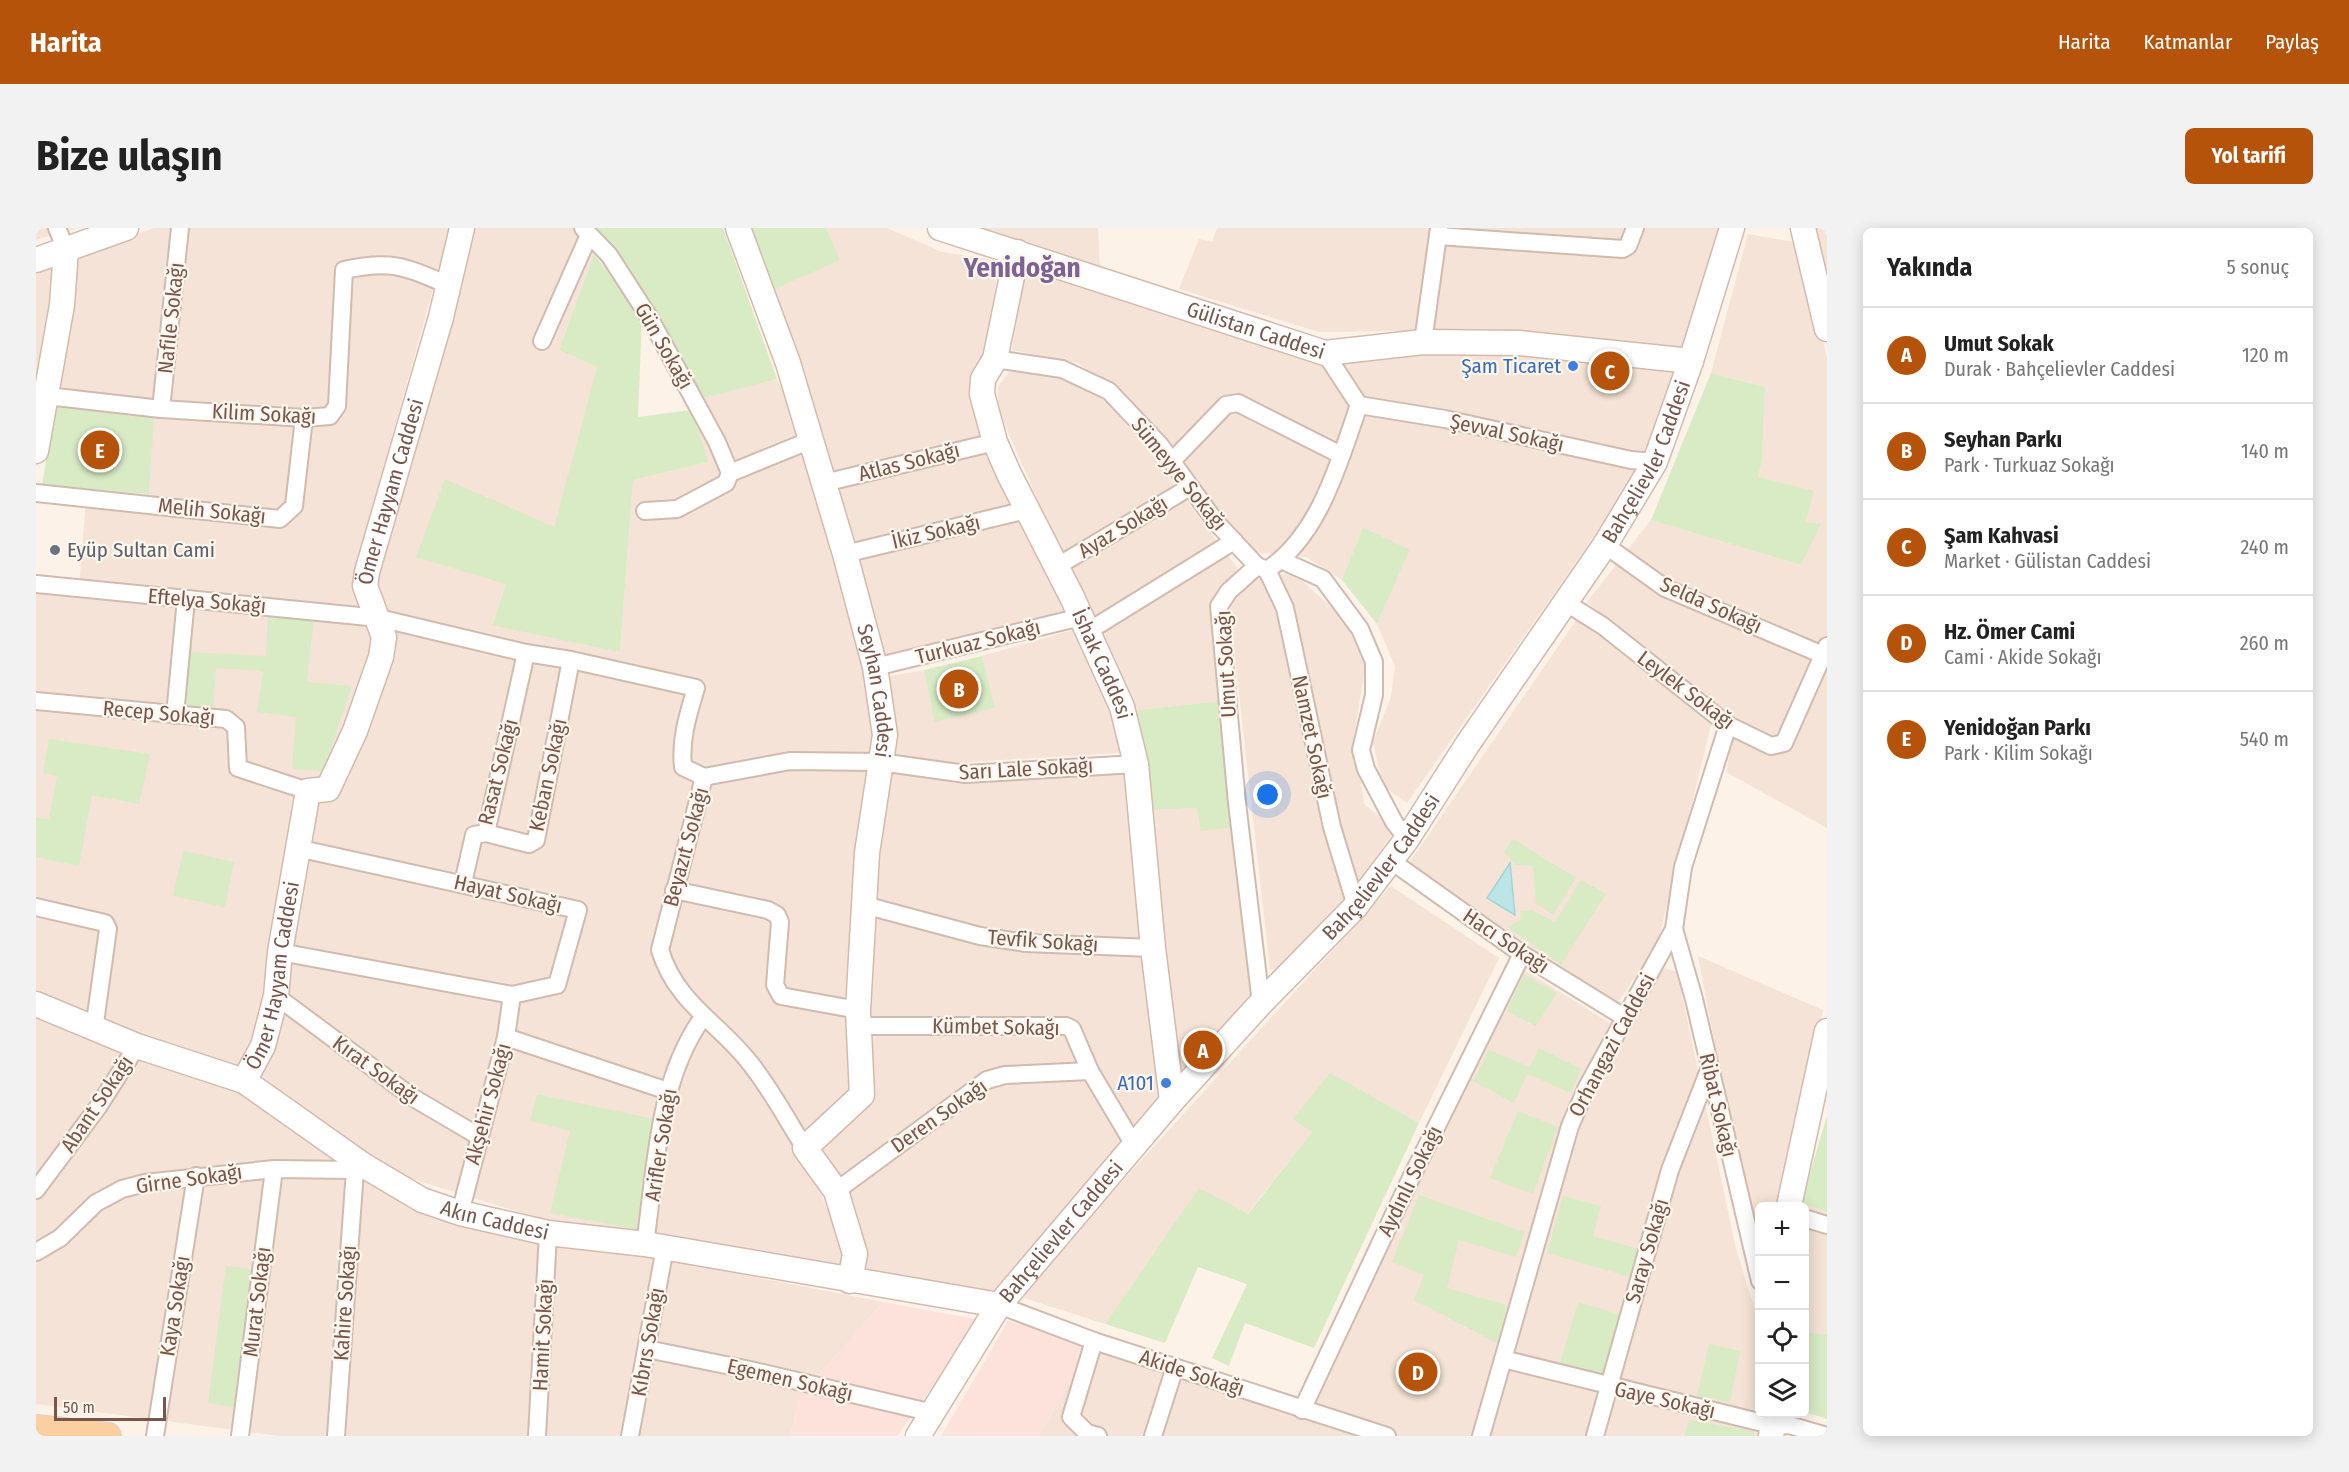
<!DOCTYPE html>
<html lang="tr">
<head>
<meta charset="utf-8">
<style>
  body { margin:0; font-family:"Fira Sans Condensed",sans-serif; background:#f2f2f2; color:#222 }
  .controls { position:absolute; right:18px; bottom:18px; display:grid; overflow:hidden; border-radius:9px; box-shadow:0 3px 15px #0003 }
  .controls button { width:54px; height:54px; display:grid; place-items:center; padding:0; border:0; border-bottom:2px solid #e0e0e0; background:#fff; color:#222; font:30px sans-serif }
  .scale { position:absolute; left:18px; bottom:15px; width:112px; box-sizing:border-box; padding-left:6px; border:3px solid #77564b; border-top:0; font-size:16px; line-height:21px; white-space:nowrap; color:#77564b; -webkit-text-stroke:4px #fff6ee; paint-order:stroke }
  .you { position:absolute; left:1232px; top:567px; width:21px; height:21px; margin:-15px; border:4px solid #fff; border-radius:50%; background:#1a73e8; box-shadow:0 0 0 9px #1a73e833 }
  .badge { display:grid; place-items:center; width:39px; height:39px; border-radius:50%; background:#b45309; color:#fff; font-size:20px; font-weight:700 }
  .pin { position:absolute; translate:-50% -50%; border:3px solid #fff; box-shadow:0 2px 6px #0006 }
  .list { margin:0; padding:0; list-style:none }
  h2 { display:flex; justify-content:space-between; align-items:center; height:78px; margin:0; padding:0 24px; font-size:26px }
  h2 small { font-size:20px; font-weight:400; color:#767676 }
  .list li { display:grid; grid-template-columns:39px 1fr auto; gap:18px; align-items:center; box-sizing:border-box; height:96px; padding:0 24px; border-top:2px solid #e0e0e0 }
  .list b { display:block; font-size:22px; white-space:nowrap }
  .list p { margin:0; font-size:20px; white-space:nowrap; color:#767676 }
  .list em { font-size:20px; font-style:normal; color:#767676 }
  .icon { flex:none; width:33px; height:33px; fill:none; stroke:currentColor; stroke-width:2; stroke-linecap:round; stroke-linejoin:round }
  .map { position:relative; flex:none; width:1791px; height:1208px; overflow:hidden; border-radius:9px }
  header { display:flex; align-items:center; gap:36px; box-sizing:border-box; height:84px; padding:0 30px; background:#b45309; color:#fff }
  header strong { font-size:28px }
  nav { display:flex; gap:33px; margin-inline-start:auto; font-size:21px }
  .intro { display:flex; align-items:center; justify-content:space-between; box-sizing:border-box; height:144px; padding:0 36px }
  h1 { margin:0; font-size:42px }
  .button { padding:15px 27px; border-radius:9px; background:#b45309; color:#fff; font-size:21px; font-weight:700 }
  main { display:flex; gap:36px; padding:0 36px }
  aside { flex:1; background:#fff; border-radius:9px; box-shadow:0 3px 15px #0003 }
  .map>svg:first-child { display:block }
  .residential { fill:#f4e3d6 }
  .commercial { fill:#fde2db }
  .green { fill:#d8ebc5 }
  .water { fill:#bbe5e7; stroke:#a1d6d9; stroke-width:1.5 }
  .lines { fill:none; stroke-linecap:round; stroke-linejoin:round }
  .street-casing { stroke:#d1bbaf; stroke-width:20 }
  .secondary-casing { stroke:#d4baad; stroke-width:27 }
  .primary-casing { stroke:#d9d0cd; stroke-width:28 }
  .street { stroke:#fff; stroke-width:16 }
  .secondary { stroke:#fff; stroke-width:24 }
  .primary { stroke:#fbcfa0; stroke-width:26 }
  .shop-dot { fill:#3f7fe0; stroke:#fff6ee; stroke-width:2 }
  .worship-dot { fill:#6b7280; stroke:#fff6ee; stroke-width:2 }
  .labels { text-anchor:middle; dominant-baseline:central; stroke-width:4.5; stroke-linejoin:round; paint-order:stroke }
  .street-label { font-size:21px; fill:#77564b; stroke:#fff6ee }
  .shop-label { font-size:21px; fill:#366cbe; stroke:#fff6ee; text-anchor:end }
  .worship-label { font-size:21px; fill:#5b616d; stroke:#fff6ee; text-anchor:start }
  .district-label { font-size:27px; font-weight:bold; fill:#7d6393; stroke:#fff6ee }
</style>
</head>
<body>
<header>
<strong>Harita</strong>
<nav><a>Harita</a><a>Katmanlar</a><a>Paylaş</a></nav>
</header>
<div class="intro"><h1>Bize ulaşın</h1><a class="button">Yol tarifi</a></div>
<main>
<div class="map">
<svg width="1791" height="1208" viewBox="0 0 1791 1208">
  <rect width="100%" height="100%" fill="#fdf2e7"/>
  <!-- residential -->
  <g class="residential">
    <path d="M0,0H41L0,12Z"/>
    <path d="M118,0H414L318,345L338,412L293,549L269,563L233,777L208,844L0,770V350L43,359L51,261L113,266L117,187L20,174L44,26Z"/>
    <path d="M434,0H539L558,26L523,122L561,139L518,300L409,252L470,356L456,396L584,424L597,252L673,234L655,182L668,170L741,151L768,207L830,436L838,513L819,859L760,912L808,1018L807,1045L621,1007L502,990L351,943L221,855L282,571L348,447L340,354Z"/>
    <path d="M790,0H851L906,24L963,33L949,134L948,199L1028,384L847,431L735,63L803,32Z"/>
    <path d="M917,0H1062L1064,40Z"/>
    <path d="M1181,0H1687L1649,121L1463,102L1283,104L1143,61L1163,11L1176,14Z"/>
    <path d="M1779,0H1791V49Z"/>
    <path d="M1712,6L1763,15L1791,129V600L1690,544L1700,491L1551,374L1615,292L1765,337L1784,296L1770,294L1722,249L1726,233L1729,159L1675,145Z"/>
    <path d="M20,35L0,196V41Z"/>
    <path d="M989,35L1265,124L1445,118L1631,134L1640,145L1615,227L1371,575L1347,558L1337,514L1355,469L1359,438L1341,396L1374,322L1327,299L1306,352L1270,329L1216,324L1100,179L1042,135L976,122Z"/>
    <path d="M973,144L1020,145L1069,170L1123,236L1202,341L1176,375L1185,473L1101,482L1060,405L962,181V159Z"/>
    <path d="M1216,345L1259,347L1308,390L1329,440L1318,509L1328,576L1359,602L1321,655L1252,741H1234L1193,377Z"/>
    <path d="M1543,388L1677,489L1621,718L1582,774L1369,641Z"/>
    <path d="M1037,402L1061,445L1083,510V525L932,534L933,547L1096,541L1122,875L958,1069L824,1048L781,916L832,868V750L849,449L888,442L898,494L958,480L946,428Z"/>
    <path d="M1161,580L1196,599L1221,770L1140,854L1118,582Z"/>
    <path d="M1355,658L1463,730L1383,895L1294,846L1258,891L1277,903L1211,986L1163,961L1069,1096L982,1068Z"/>
    <path d="M1662,728L1787,782L1747,978H1724L1723,996L1717,997L1700,927Z"/>
    <path d="M1482,738L1588,804L1625,739L1641,744L1700,1021L1723,1095L1724,1186H1731L1725,1208H1002L1058,1115L1268,1186Z"/>
    <path d="M0,782L202,860L383,984L847,1074L765,1166L754,1208H244L0,1176Z"/>
    <path d="M1765,975L1791,984V1107L1769,1103L1768,978H1765Z"/>
  </g>
  <!-- commercial -->
  <g class="commercial">
    <path d="M847,1074L944,1092L861,1208H754L765,1166Z"/>
    <path d="M972,1093L1058,1115L1002,1208H905Z"/>
  </g>
  <!-- green -->
  <g class="green">
    <path d="M558,0H687L741,151L668,170Z"/>
    <path d="M714,0H790L804,32L735,63Z"/>
    <path d="M558,26L606,89L602,189L655,182L673,234L597,252L584,424L456,397L470,356L380,329L409,251L518,299L561,139L523,122Z"/>
    <path d="M1675,145L1729,159L1726,233L1722,249L1778,263L1770,294L1785,296L1765,337L1615,292Z"/>
    <path d="M20,174L118,187L113,266L6,257Z"/>
    <path d="M1327,299L1374,322L1341,396L1306,352Z"/>
    <path d="M232,385L278,391L271,454L316,458L287,543L256,541L260,489L221,484L227,443L180,440L177,483L148,479L154,424L230,428Z"/>
    <path d="M946,428L959,480L898,494L888,442Z"/>
    <path d="M1185,473L1196,599L1165,603L1161,580L1118,582L1101,482Z"/>
    <path d="M13,511L114,526L103,576L56,567L43,638L0,629V590L13,591L21,548L7,545Z"/>
    <path d="M1477,611L1540,650L1517,687L1500,675L1497,638L1480,637L1468,624Z"/>
    <path d="M147,623L198,634L189,679L137,668Z"/>
    <path d="M1545,652L1570,666L1525,737L1471,699L1485,691L1484,683L1496,682L1519,694Z"/>
    <path d="M1488,746L1521,765L1500,798L1471,783Z"/>
    <path d="M1503,820L1545,841L1535,865L1491,846L1478,875L1437,853L1453,822L1494,839Z"/>
    <path d="M1294,845L1383,895L1278,1120L1209,1095L1193,1138L1176,1130L1211,1056L1162,1039L1129,1115L1069,1096L1163,960L1212,986L1276,904L1257,891Z"/>
    <path d="M501,866L617,891L600,1001L514,985L534,903L494,893Z"/>
    <path d="M1482,883L1522,899L1497,966L1454,950Z"/>
    <path d="M1791,888V984L1765,975Z"/>
    <path d="M1383,967L1488,1004L1480,1029L1423,1012L1411,1060L1471,1077L1461,1115L1378,1072L1388,1047L1356,1034Z"/>
    <path d="M1527,968L1565,978L1557,1008L1602,1021L1594,1049L1511,1025Z"/>
    <path d="M190,1038L222,1042L204,1180L172,1175Z"/>
    <path d="M1542,1074L1585,1087L1567,1146L1524,1135Z"/>
    <path d="M1769,1103L1791,1107V1191L1769,1184Z"/>
    <path d="M1673,1116L1704,1123L1694,1174L1661,1168Z"/>
    <path d="M1653,1192L1715,1203L1720,1208H1648Z"/>
  </g>
  <!-- water -->
  <path class="water" d="M1474,635L1479,687L1451,670Z"/>
  <g class="lines">
    <!-- street casing -->
    <g class="street-casing">
      <g id="street">
        <path d="M21,0L30,22"/>
        <path d="M547,0L573,27L613,89L681,214L694,245"/>
        <path d="M1402,8L1587,21L1592,18L1599,0"/>
        <path d="M506,113L553,7"/>
        <path d="M1387,114L1403,0"/>
        <path d="M959,131L1026,141L1073,163L1124,217L1179,293L1221,338"/>
        <path d="M11,168L125,181L268,190L294,188L301,178L308,42C356,31 370,39 414,58"/>
        <path d="M1323,177L1409,191L1595,232L1619,234"/>
        <path d="M125,181L144,0"/>
        <path d="M1136,233L1190,177L1202,175L1305,227"/>
        <path d="M788,255L959,214"/>
        <path d="M0,265L244,291L258,278L268,190"/>
        <path d="M609,283L641,281L690,255L694,245L775,212"/>
        <path d="M1569,317L1629,360L1787,427"/>
        <path d="M809,326L990,282"/>
        <path d="M1245,332L1287,351L1324,401L1338,434V467L1325,522L1330,541L1358,594L1371,611"/>
        <path d="M1020,339L1154,259"/>
        <path d="M1231,342L1249,380L1296,599L1320,678"/>
        <path d="M0,356L343,390L490,425L535,432L660,460C652,487 644,511 647,539L668,549L624,722C640,775 683,795 714,835C735,861 751,892 769,920"/>
        <path d="M1529,374L1567,398L1692,497L1735,518L1748,515L1791,418"/>
        <path d="M1051,404L1198,313"/>
        <path d="M839,439L1045,389"/>
        <path d="M0,473L190,491L200,499L202,540L272,563"/>
        <path d="M139,487L150,371"/>
        <path d="M668,549L754,533L844,534L930,546L1100,536"/>
        <path d="M450,605L493,616L500,612L535,432"/>
        <path d="M1354,632L1486,726L1588,789"/>
        <path d="M427,655L438,607L450,605L490,425"/>
        <path d="M638,662L732,682L741,687L744,694L739,757L745,768L822,782"/>
        <path d="M828,677L944,708L990,715L1117,720"/>
        <path d="M0,679L69,695L72,701L58,802"/>
        <path d="M1638,701L1658,771L1724,1053"/>
        <path d="M244,724L476,767L521,757L542,682L261,620"/>
        <path d="M240,768L376,869L444,909"/>
        <path d="M1225,775L1201,575L1183,378L1193,363L1221,338L1231,342C1284,307 1303,234 1323,177L1289,125"/>
        <path d="M824,798H1030L1036,801L1054,843L1098,917"/>
        <path d="M470,809L632,863"/>
        <path d="M0,962L62,879L101,818"/>
        <path d="M800,963L951,852L969,847L1054,843"/>
        <path d="M424,985L470,809L476,767"/>
        <path d="M1768,990L1791,997"/>
        <path d="M609,1016C620,940 621,853 667,789"/>
        <path d="M0,1024L24,1010L60,975L86,961L109,955L238,941L319,942L327,937"/>
        <path d="M963,1077L1058,1113L1351,1208"/>
        <path d="M1058,1113L1035,1189L1051,1205L1062,1208"/>
        <path d="M611,1121L714,1142L897,1185"/>
        <path d="M1467,1131L1739,1198L1753,1197L1791,1208"/>
        <path d="M1266,1182L1373,954L1486,726"/>
        <path d="M119,1208L160,948"/>
        <path d="M204,1208L238,941"/>
        <path d="M300,1208L319,942"/>
        <path d="M501,1208L512,1005"/>
        <path d="M594,1208L629,1020"/>
        <path d="M1117,1208L1139,1139"/>
        <path d="M1445,1208L1534,898L1551,859L1638,701L1647,639L1692,497"/>
        <path d="M1559,1208L1634,942L1673,842"/>
      </g>
    </g>
    <!-- secondary casing -->
    <g class="secondary-casing">
      <g id="secondary">
        <path id="s1" d="M702,0L752,135L809,326L839,439L849,507L831,625L822,782L826,867L769,920L800,963L819,1026L814,1053"/>
        <path id="s2" d="M904,0L1289,125L1387,114L1483,115L1655,133"/>
        <path d="M1767,0L1791,101"/>
        <path id="s3" d="M981,24L959,131L947,151L946,166L959,214L973,246L1036,369L1086,479L1100,536L1117,720L1136,873"/>
        <path d="M0,32L90,0"/>
        <path d="M0,223L26,77L30,22"/>
        <path id="s4" d="M0,776L101,818L208,853L327,937L386,972L424,985L512,1005L609,1016L963,1077"/>
        <path id="s5" d="M208,853L227,818L240,768L244,724L272,563L292,561L319,503L345,429L348,409L329,358L331,344L405,89L426,0"/>
        <path d="M1753,978L1791,803"/>
        <path id="s6" d="M882,1208L963,1077L1136,873L1225,775L1320,678L1371,611L1431,517L1569,317L1619,234L1655,133L1696,0"/>
        <path d="M1735,1208L1739,1186"/>
      </g>
    </g>
    <!-- primary casing -->
    <g class="primary-casing">
      <path id="primary" d="M0,1200L72,1208"/>
    </g>
    <!-- street -->
    <use href="#street" class="street"/>
    <!-- secondary -->
    <use href="#secondary" class="secondary"/>
    <!-- primary -->
    <use href="#primary" class="primary"/>
  </g>
  <!-- markers -->
  <g class="shop-dot">
    <circle cx="1537" cy="138" r="6"/>
    <circle cx="1130" cy="855" r="6"/>
  </g>
  <circle class="worship-dot" cx="19" cy="322" r="6"/>
  <g class="labels">
    <!-- street labels -->
    <g class="street-label">
      <text transform="translate(135 90) rotate(-84)">Nafile Sokağı</text>
      <text stroke="none"><textPath href="#s2" startOffset="332">Gülistan Caddesi</textPath></text>
      <text transform="translate(628 118) rotate(60)">Gün Sokağı</text>
      <text transform="translate(228 186) rotate(3)">Kilim Sokağı</text>
      <text transform="translate(1471 205) rotate(12)">Şevval Sokağı</text>
      <text stroke="none"><textPath href="#s6" startOffset="1222">Bahçelievler Caddesi</textPath></text>
      <text transform="translate(873 234) rotate(-14)">Atlas Sokağı</text>
      <text transform="translate(1143 246) rotate(51)">Sümeyye Sokağı</text>
      <text stroke="none"><textPath href="#s5" startOffset="634">Ömer Hayyam Caddesi</textPath></text>
      <text transform="translate(176 283) rotate(6)">Melih Sokağı</text>
      <text transform="translate(1087 299) rotate(-31)">Ayaz Sokağı</text>
      <text transform="translate(900 304) rotate(-13)">İkiz Sokağı</text>
      <text transform="translate(171 373) rotate(5)">Eftelya Sokağı</text>
      <text transform="translate(1675 377) rotate(24)">Selda Sokağı</text>
      <text transform="translate(942 414) rotate(-14)">Turkuaz Sokağı</text>
      <text transform="translate(1190 436) rotate(-93)">Umut Sokağı</text>
      <text stroke="none"><textPath href="#s3" startOffset="444">İshak Caddesi</textPath></text>
      <text transform="translate(1650 462) rotate(37)">Leylek Sokağı</text>
      <text stroke="none"><textPath href="#s1" startOffset="484">Seyhan Caddesi</textPath></text>
      <text transform="translate(123 485) rotate(5)">Recep Sokağı</text>
      <text transform="translate(1276 509) rotate(78)">Namzet Sokağı</text>
      <text transform="translate(990 541) rotate(-3)">Sarı Lale Sokağı</text>
      <text transform="translate(462 544) rotate(-76)">Rasat Sokağı</text>
      <text transform="translate(512 547) rotate(-78)">Keban Sokağı</text>
      <text transform="translate(650 619) rotate(-75)">Beyazıt Sokağı</text>
      <text stroke="none"><textPath href="#s6" startOffset="736">Bahçelievler Caddesi</textPath></text>
      <text transform="translate(472 666) rotate(13)">Hayat Sokağı</text>
      <text transform="translate(1007 713) rotate(4)">Tevfik Sokağı</text>
      <text transform="translate(1470 713) rotate(34)">Hacı Sokağı</text>
      <text stroke="none"><textPath href="#s5" startOffset="111">Ömer Hayyam Caddesi</textPath></text>
      <text transform="translate(960 799) rotate(1)">Kümbet Sokağı</text>
      <text transform="translate(1576 817) rotate(-62)">Orhangazi Caddesi</text>
      <text transform="translate(340 842) rotate(36)">Kırat Sokağı</text>
      <text transform="translate(61 876) rotate(-56)">Abant Sokağı</text>
      <text transform="translate(452 876) rotate(-75)">Akşehir Sokağı</text>
      <text transform="translate(1682 877) rotate(77)">Ribat Sokağı</text>
      <text transform="translate(903 888) rotate(-35)">Deren Sokağı</text>
      <text transform="translate(625 917) rotate(-81)">Arifler Sokağı</text>
      <text transform="translate(153 951) rotate(-8)">Girne Sokağı</text>
      <text transform="translate(1374 953) rotate(-64)">Aydınlı Sokağı</text>
      <text stroke="none"><textPath href="#s4" startOffset="512">Akın Caddesi</textPath></text>
      <text stroke="none"><textPath href="#s6" startOffset="250">Bahçelievler Caddesi</textPath></text>
      <text transform="translate(1611 1023) rotate(-74)">Saray Sokağı</text>
      <text transform="translate(221 1074) rotate(-83)">Murat Sokağı</text>
      <text transform="translate(309 1075) rotate(-86)">Kahire Sokağı</text>
      <text transform="translate(139 1078) rotate(-81)">Kaya Sokağı</text>
      <text transform="translate(507 1107) rotate(-87)">Hamit Sokağı</text>
      <text transform="translate(612 1114) rotate(-80)">Kıbrıs Sokağı</text>
      <text transform="translate(1156 1145) rotate(18)">Akide Sokağı</text>
      <text transform="translate(754 1152) rotate(13)">Egemen Sokağı</text>
      <text transform="translate(1629 1172) rotate(13)">Gaye Sokağı</text>
    </g>
    <!-- shop labels -->
    <g class="shop-label">
      <text x="1525" y="138">Şam Ticaret</text>
      <text x="1118" y="855">A101</text>
    </g>
    <!-- worship labels -->
    <g class="worship-label">
      <text x="31" y="322">Eyüp Sultan Cami</text>
    </g>
    <!-- district labels -->
    <g class="district-label">
      <text x="986" y="40">Yenidoğan</text>
    </g>
  </g>
</svg>
<div class="controls">
<button>+</button>
<button>−</button>
<button><svg class="icon" aria-label="locate" viewBox="0 0 24 24"><circle cx="12" cy="12" r="6"/><path d="M12 2v4M12 18v4M2 12h4M18 12h4"/></svg></button>
<button><svg class="icon" aria-label="layers" viewBox="0 0 24 24"><path d="M12 4l9 5-9 5-9-5zM3 14l9 5 9-5"/></svg></button>
</div>
<div class="scale">50 m</div>
<div class="you"></div>
<div class="pin badge" style="left:1167px;top:822px">A</div>
<div class="pin badge" style="left:923px;top:461px">B</div>
<div class="pin badge" style="left:1574px;top:143px">C</div>
<div class="pin badge" style="left:1382px;top:1144px">D</div>
<div class="pin badge" style="left:64px;top:222px">E</div>
</div>
<aside>
<h2>Yakında<small>5 sonuç</small></h2>
<ul class="list">
<li><span class="badge">A</span><div><b>Umut Sokak</b><p>Durak · Bahçelievler Caddesi</p></div><em>120 m</em></li>
<li><span class="badge">B</span><div><b>Seyhan Parkı</b><p>Park · Turkuaz Sokağı</p></div><em>140 m</em></li>
<li><span class="badge">C</span><div><b>Şam Kahvasi</b><p>Market · Gülistan Caddesi</p></div><em>240 m</em></li>
<li><span class="badge">D</span><div><b>Hz. Ömer Cami</b><p>Cami · Akide Sokağı</p></div><em>260 m</em></li>
<li><span class="badge">E</span><div><b>Yenidoğan Parkı</b><p>Park · Kilim Sokağı</p></div><em>540 m</em></li>
</ul>
</aside>
</main>
</body>
</html>
